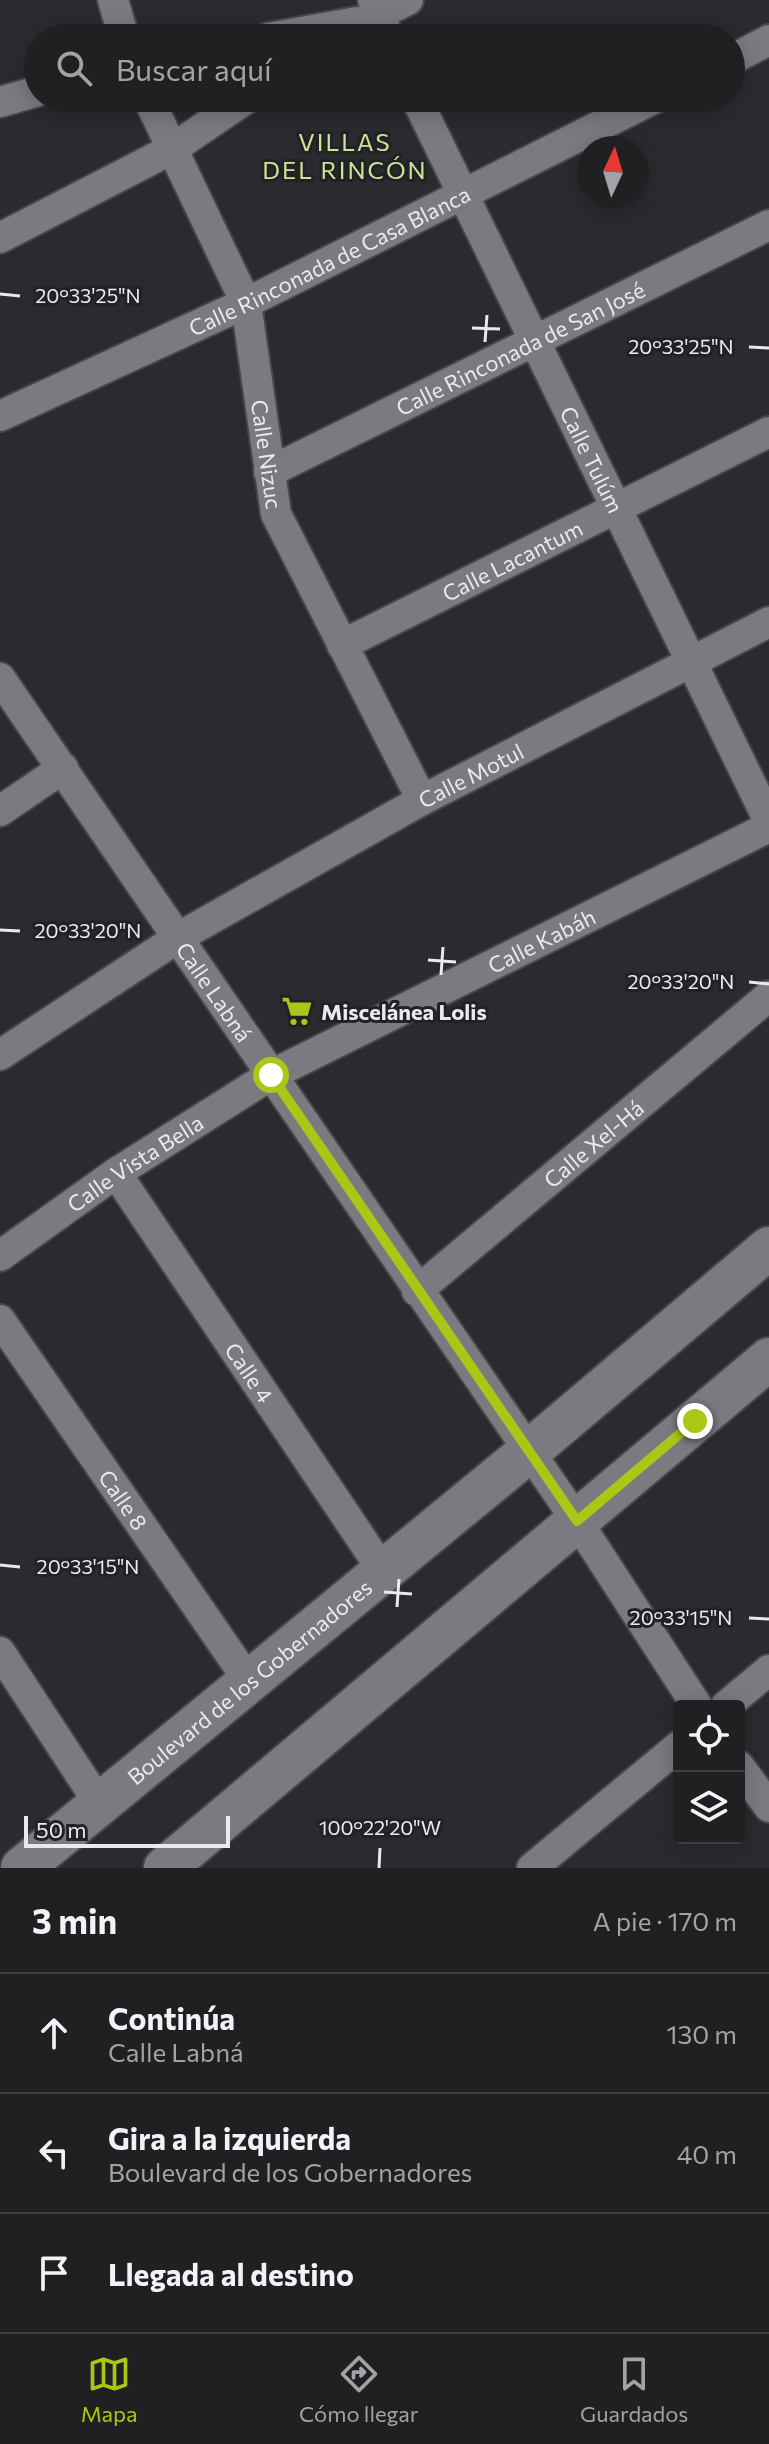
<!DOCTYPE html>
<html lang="es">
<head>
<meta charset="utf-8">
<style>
  body { margin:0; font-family:Commissioner,sans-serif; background:#28282b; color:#f1f3f6 }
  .controls { position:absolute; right:24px; bottom:24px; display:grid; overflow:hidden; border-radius:8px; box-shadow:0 4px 20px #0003 }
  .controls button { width:72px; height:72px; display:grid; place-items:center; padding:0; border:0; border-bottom:2px solid #3d3e41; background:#202023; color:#f1f3f6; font:40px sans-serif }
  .compass { position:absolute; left:577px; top:136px; width:72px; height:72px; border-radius:50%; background:#202023; box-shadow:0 4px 20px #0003; rotate:4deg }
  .scale { position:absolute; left:24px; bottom:20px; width:206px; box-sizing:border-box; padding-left:8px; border:4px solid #e9eaed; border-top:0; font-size:22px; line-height:28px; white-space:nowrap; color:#e9eaed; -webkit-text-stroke:6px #202225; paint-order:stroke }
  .stop { position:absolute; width:24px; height:24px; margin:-18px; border:6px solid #abc716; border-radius:50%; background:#fff }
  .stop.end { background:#abc716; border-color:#fff; box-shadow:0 2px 8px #0008 }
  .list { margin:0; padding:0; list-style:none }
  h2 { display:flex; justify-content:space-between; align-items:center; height:104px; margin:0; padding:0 32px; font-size:34px }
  h2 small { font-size:26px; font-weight:400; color:#a2a3a6 }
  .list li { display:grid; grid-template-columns:52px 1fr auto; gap:24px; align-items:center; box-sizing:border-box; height:120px; padding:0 32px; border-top:2px solid #3d3e41 }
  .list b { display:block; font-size:30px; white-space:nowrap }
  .list p { margin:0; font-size:26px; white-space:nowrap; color:#a2a3a6 }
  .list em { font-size:26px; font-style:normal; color:#a2a3a6 }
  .icon { flex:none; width:44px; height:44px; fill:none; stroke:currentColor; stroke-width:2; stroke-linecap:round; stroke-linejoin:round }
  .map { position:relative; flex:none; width:769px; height:1868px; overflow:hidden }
  .search { position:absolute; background:#202023; box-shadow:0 4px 20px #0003; left:24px; right:24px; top:24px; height:88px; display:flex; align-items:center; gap:20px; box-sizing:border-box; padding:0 28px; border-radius:44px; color:#a2a3a6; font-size:30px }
  .sheet { height:464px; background:#202023 }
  nav { display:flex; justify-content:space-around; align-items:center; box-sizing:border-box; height:112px; border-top:2px solid #3d3e41; background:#202023; font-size:22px; color:#a2a3a6 }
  nav a { display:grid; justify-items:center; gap:4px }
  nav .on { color:#abc716 }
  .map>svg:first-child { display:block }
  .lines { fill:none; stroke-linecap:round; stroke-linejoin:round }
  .street-casing { stroke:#46474a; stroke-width:34 }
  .secondary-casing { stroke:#46474a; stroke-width:46 }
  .street { stroke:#7a7b80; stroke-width:30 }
  .secondary { stroke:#7a7b80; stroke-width:42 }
  .route { stroke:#abc716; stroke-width:10 }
  .ticks { fill:none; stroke:#e9eaed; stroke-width:3 }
  .labels { text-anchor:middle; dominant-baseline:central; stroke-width:6; stroke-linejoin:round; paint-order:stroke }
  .street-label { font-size:22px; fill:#e9eaed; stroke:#202225 }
  .poi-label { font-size:22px; font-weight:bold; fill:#e9eaed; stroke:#202225; text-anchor:start }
  .neighbourhood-label { font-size:24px; letter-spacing:2px; fill:#cfe296; stroke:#202225 }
  .ticks-label { font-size:20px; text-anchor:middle; fill:#e9eaed; stroke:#202225; stroke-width:6; stroke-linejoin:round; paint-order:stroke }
</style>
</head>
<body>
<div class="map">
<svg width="769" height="1868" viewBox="0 0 769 1868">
  <rect width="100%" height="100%" fill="#2a2b2f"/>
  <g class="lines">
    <!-- street casing -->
    <g class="street-casing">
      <g id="street">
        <path d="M113,0L124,38"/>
        <path d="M373,0L389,38"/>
        <path d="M343,32L408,0"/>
        <path d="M268,38L357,22"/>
        <path d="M731,60L769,40"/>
        <path id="s1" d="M148,98L246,303L276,514L422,800"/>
        <path id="s2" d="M416,98L769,821"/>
        <path d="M0,102L38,91"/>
        <path d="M0,238L172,149L247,98"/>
        <path id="s3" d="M0,416L246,303L655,98"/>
        <path id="s4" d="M269,472L769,225"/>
        <path id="s5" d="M342,645L769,432"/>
        <path id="s6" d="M0,678L577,1521L697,1706"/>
        <path d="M0,811L63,768"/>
        <path id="s7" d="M0,1055L179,937L422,800L769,622"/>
        <path id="s8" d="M116,1173L383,1571"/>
        <path id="s9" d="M0,1256L116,1173L271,1075L769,827"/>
        <path id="s10" d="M417,1291L769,996"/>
        <path id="s11" d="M0,1320L248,1680"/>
        <path d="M0,1652L101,1806"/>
        <path d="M726,1706L769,1670"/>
        <path d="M739,1766L769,1807"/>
        <path d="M532,1868L679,1746"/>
      </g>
    </g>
    <!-- secondary casing -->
    <g class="secondary-casing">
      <g id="secondary">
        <path id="s12" d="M22,1868L527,1453L769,1248"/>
        <path d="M165,1868L769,1359"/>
      </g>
    </g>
    <!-- street -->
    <use href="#street" class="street"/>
    <!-- secondary -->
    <use href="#secondary" class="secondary"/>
  </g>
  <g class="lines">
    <!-- route -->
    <path class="route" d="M271,1075L577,1521L695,1421"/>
  </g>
  <!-- ticks -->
  <path class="ticks" d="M0,294L20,296M472,328L500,329M485,342L487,315M749,347L769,348M0,930L20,931M428,960L456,962M441,975L443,947M749,982L769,984M0,1565L20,1567M384,1592L412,1594M397,1607L399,1579M749,1618L769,1619M379,1868L380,1848"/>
  <!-- icons -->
  <defs>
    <g id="supermarket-bare" transform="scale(2.4)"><path d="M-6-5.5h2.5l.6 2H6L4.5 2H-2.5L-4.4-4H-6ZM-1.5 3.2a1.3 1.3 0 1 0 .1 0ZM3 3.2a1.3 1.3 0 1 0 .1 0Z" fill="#abc716" stroke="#202225" stroke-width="2.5" paint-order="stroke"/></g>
  </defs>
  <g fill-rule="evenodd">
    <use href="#supermarket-bare" x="297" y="1011"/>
  </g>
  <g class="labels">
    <!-- street labels -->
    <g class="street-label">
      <text stroke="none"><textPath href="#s3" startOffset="364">Calle Rinconada de Casa Blanca</textPath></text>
      <text stroke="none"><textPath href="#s4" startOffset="280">Calle Rinconada de San José</textPath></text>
      <text stroke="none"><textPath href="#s1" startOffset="380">Calle Nizuc</textPath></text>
      <text stroke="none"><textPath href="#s2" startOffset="402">Calle Tulúm</textPath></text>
      <text stroke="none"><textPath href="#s5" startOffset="190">Calle Lacantum</textPath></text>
      <text stroke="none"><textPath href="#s7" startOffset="548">Calle Motul</textPath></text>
      <text stroke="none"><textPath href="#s9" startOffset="628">Calle Kabáh</textPath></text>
      <text stroke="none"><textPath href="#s6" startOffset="380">Calle Labná</textPath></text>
      <text stroke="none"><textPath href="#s10" startOffset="230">Calle Xel-Há</textPath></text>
      <text stroke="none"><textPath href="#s9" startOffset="164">Calle Vista Bella</textPath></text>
      <text stroke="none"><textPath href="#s8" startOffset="240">Calle 4</textPath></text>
      <text stroke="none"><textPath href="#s11" startOffset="218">Calle 8</textPath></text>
      <text stroke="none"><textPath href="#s12" startOffset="294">Boulevard de los Gobernadores</textPath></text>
    </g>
    <!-- poi labels -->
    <g class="poi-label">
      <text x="321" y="1011">Miscelánea Lolis</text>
    </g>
    <!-- neighbourhood labels -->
    <g class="neighbourhood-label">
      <text x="345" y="141">VILLAS<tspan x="345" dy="28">DEL RINCÓN</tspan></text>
    </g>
  </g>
  <g class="ticks-label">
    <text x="88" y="303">20°33'25"N</text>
    <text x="681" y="354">20°33'25"N</text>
    <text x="88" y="938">20°33'20"N</text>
    <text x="681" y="989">20°33'20"N</text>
    <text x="88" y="1574">20°33'15"N</text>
    <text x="681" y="1625">20°33'15"N</text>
    <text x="380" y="1835">100°22'20"W</text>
  </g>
</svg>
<div class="controls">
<button><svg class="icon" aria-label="locate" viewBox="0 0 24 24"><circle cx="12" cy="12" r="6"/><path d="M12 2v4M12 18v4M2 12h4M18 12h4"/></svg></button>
<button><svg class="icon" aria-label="layers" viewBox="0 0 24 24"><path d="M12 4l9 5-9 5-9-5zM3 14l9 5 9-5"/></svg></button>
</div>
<svg class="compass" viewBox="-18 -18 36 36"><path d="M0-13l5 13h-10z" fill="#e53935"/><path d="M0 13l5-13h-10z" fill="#a2a3a6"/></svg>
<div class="scale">50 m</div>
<div class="stop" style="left:271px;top:1075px"></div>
<div class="stop end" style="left:695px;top:1421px"></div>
<div class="search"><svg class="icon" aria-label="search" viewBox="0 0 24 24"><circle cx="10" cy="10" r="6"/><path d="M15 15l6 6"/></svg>Buscar aquí</div>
</div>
<section class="sheet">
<h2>3 min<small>A pie · 170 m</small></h2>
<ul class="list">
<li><svg class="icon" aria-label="ahead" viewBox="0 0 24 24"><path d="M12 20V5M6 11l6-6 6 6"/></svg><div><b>Continúa</b><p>Calle Labná</p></div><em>130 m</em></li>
<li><svg class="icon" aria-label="left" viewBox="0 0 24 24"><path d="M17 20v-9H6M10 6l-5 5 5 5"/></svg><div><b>Gira a la izquierda</b><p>Boulevard de los Gobernadores</p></div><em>40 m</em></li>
<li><svg class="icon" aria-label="arrive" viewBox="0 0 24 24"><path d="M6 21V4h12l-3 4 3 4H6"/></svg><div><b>Llegada al destino</b></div></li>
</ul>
</section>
<nav>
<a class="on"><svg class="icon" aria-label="map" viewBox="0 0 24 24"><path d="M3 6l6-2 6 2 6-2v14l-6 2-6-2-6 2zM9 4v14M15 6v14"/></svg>Mapa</a>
<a><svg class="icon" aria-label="directions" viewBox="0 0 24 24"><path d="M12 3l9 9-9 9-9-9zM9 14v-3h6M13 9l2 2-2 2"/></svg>Cómo llegar</a>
<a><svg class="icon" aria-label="saved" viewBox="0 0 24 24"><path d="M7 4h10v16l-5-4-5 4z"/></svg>Guardados</a>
</nav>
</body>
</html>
